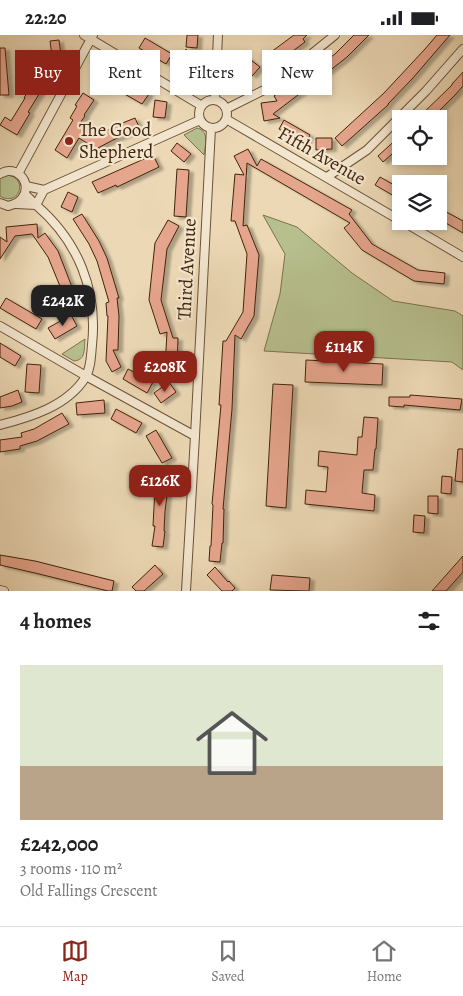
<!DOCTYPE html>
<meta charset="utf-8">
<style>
body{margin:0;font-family:Alegreya,serif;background:#f2f2f2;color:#202124;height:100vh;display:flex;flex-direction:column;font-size:19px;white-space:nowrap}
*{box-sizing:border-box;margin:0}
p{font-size:16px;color:#757577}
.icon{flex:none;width:28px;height:28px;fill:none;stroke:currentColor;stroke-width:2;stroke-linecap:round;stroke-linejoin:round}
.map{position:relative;height:556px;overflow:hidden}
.details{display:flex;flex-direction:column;background:#fff;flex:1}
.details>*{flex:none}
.guide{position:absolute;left:15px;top:15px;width:434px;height:45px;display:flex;gap:10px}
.controls{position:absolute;left:392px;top:75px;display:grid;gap:10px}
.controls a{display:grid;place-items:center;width:55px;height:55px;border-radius:0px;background:#fff;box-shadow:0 2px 8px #0003;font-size:25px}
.price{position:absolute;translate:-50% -42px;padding:0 11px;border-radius:10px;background:#8f2418;color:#fff;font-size:16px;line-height:32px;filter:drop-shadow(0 1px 2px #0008)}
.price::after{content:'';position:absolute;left:50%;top:30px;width:15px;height:11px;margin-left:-8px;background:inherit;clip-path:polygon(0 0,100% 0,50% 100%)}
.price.active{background:#222;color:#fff}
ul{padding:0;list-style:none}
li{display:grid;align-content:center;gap:10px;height:265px;padding:0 20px}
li+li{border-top:1px solid #e0e0e0}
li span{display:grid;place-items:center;height:155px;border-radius:0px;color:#555}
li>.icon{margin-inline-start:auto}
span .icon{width:90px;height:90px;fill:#fffc;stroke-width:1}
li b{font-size:21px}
h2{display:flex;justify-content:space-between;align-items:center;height:60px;padding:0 20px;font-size:21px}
.chip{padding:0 18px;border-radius:0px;background:#fff;box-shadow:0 2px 8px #0003;font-size:18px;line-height:45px}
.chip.active{background:#8f2418;color:#fff}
.status{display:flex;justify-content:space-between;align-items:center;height:35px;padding:0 25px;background:#fff;direction:ltr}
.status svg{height:14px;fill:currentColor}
.menu{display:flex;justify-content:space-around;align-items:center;height:70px;border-top:1px solid #e0e0e0;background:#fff;font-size:14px;color:#757577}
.menu a{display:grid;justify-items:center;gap:2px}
.menu .active{color:#8f2418}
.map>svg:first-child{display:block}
.green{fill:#b7bf8e;stroke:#7c724c}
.building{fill:#e6a58d;stroke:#40240b;filter:url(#shadow)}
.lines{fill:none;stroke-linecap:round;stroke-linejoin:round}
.minor-casing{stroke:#6b5136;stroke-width:10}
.minor{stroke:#f3e6cf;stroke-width:8}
.poi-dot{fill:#8f2418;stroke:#f3e6cf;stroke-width:2}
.labels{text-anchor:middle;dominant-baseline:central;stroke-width:4.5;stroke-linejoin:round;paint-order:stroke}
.poi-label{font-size:19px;fill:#40240b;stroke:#f3e6cf;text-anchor:start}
.street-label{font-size:19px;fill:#40240b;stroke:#f3e6cf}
</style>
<div class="status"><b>22:20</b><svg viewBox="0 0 49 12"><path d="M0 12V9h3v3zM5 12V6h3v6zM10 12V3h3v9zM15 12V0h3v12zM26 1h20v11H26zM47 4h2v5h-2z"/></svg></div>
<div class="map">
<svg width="463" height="556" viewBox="0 0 463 556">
<defs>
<filter id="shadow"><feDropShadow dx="4.5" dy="2.5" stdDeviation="1" flood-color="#0004"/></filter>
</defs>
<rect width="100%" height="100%" fill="#ecd8b5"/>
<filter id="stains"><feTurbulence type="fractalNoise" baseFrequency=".004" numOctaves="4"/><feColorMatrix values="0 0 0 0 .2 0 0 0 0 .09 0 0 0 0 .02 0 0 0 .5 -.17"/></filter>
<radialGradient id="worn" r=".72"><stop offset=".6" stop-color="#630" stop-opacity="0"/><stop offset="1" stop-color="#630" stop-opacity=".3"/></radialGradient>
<path class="green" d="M197,93C210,96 205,111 204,120L184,100Z
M6,140C29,141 20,173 0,161V143Z
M263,180L297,192L352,238L393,266L455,276L463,281V335L452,327L264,316L280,259L285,219Z
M85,304C84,314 86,325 74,326L62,319Z"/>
<path class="building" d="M187,0H198L197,13L186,12Z
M294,0H307L303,4L305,7L270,33L263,23Z
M354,0H369L347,22L319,44L273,79L280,83L264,86L261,68L277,66L274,61L308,36L310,38L335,19Z
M437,0H450L412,44L388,69V70L342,111L335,103L384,58L425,14Z
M145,3L172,19L166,29L139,13Z
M59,5L61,20L52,21L50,6Z
M0,13H5L9,60H0Z
M186,14L196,30L183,38L176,28L182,24L185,26Z
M247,22L260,32L252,41L240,31Z
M105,33L112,45L99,52L92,39Z
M41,34L51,40L28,77L30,78L17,100L0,90L5,82L11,86L25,63H24Z
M463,37V51L455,60L431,84H417L452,50V49Z
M123,43L149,59L142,69L116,54Z
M83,58L94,65L84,80L85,81L78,91L96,101L110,94V93L135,83L140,94L113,105L96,114L79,103L67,123L55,115L73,85L70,83L77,71L75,70Z
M155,65L167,67L165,83L153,82Z
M284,85L310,100L305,109L279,94Z
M401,100V111L383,127L378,121Z
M316,103H332V114L316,115Z
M177,108L191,119L184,127L171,116Z
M248,114L257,131L261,124L352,175L349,179L372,209L418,235L445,238L444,249L414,246L362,215L344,193L350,188L247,128L243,191L247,190L259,220L254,281L241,304L235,300L232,374L223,474H224L223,508H222L220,527L209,526L210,511H211L213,470L212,469L221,370H219L223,306H226L243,277L247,219L235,186H231L235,139L244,140L234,121Z
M153,120L159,132L117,152L116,150L98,158L92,147Z
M177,134L189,135L186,182L174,181Z
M380,142L401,154V165L375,150Z
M68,157L78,162L72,177L61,172Z
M439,173L463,186V198L439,184Z
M82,179L99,206L107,223L119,263H117L119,281L118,315H113L121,332L112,337L106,326L108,281H107L106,268L109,267L97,226L89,209L73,184Z
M168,185L179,191L167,214L161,265L173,303H178L177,333H165L167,297L160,299L149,265L155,208Z
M37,189L38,203L45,198L58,216L72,252L75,270L66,271L64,261L48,222L32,199L15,201L0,224V202L7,207L6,192Z
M6,263L42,284L36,294L0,273Z
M71,280L77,291L55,304L48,293Z
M0,308L21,321L15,331L0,322Z
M306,325L383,329L382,350L305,347Z
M27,329L41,330L39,358L25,357Z
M128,334L153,347L147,358L123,344Z
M169,347L176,357L161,368L154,358Z
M273,349L293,350L286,473L266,471Z
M18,355L22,367L12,371L0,373V362Z
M410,360L462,364L460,375L404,370V372L389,371V362H410Z
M104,365L105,378L77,380L76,368Z
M116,374L142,388L136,398L111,384Z
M62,378L69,389L37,406L20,411V414L0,417V405L22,402L21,398L34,394Z
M364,382L378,383L376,414H375L373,435H364L362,458L375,460L374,476L305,469L306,455L326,457L328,432L318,431L319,416L357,420L358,402H362Z
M156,395L172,423L162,428L146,401Z
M458,414H463V447L455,446Z
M156,435L170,437L165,476L164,496H165L163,512L152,511L155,491H153L155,453H154Z
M442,441L452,442L451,459L441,458Z
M428,461H438V479L428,478Z
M414,480L425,481L424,498L413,497Z
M0,520L35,526L114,546L112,556H108L35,538L0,530Z
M463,521V537L446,556H432Z
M155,530L163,539L144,556H136L132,552Z
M215,532L228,547L229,546L235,553L232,556H222L207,540Z
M272,540L310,543L309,556L270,555Z"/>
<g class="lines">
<defs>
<path id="minor" d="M84,0L202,71
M215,65L218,0
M199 79a14 14 0 1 1 28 0a14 14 0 1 1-28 0Z
M226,74L272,51L335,0
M226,84L401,186
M0,139C1,138 7,136 8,136C28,135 35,165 8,171L0,168
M18,139L93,0
M327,142L367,115L426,56L463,14
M44,155L200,85
M16,169L36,170L25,159
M402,186L463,222
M0,291L86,341L195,401
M0,390C31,382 67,371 85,343C91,334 91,320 92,310C98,255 78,206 36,170L44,155L26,151
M0,555L4,556
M186,556L195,401L211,93"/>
</defs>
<use href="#minor" class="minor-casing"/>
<use href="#minor" class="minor"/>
</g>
<circle class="poi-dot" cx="69" cy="106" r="5"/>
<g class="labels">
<g class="poi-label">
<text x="79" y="95">The Good<tspan x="79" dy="22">Shepherd</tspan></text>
</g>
<g class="street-label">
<text transform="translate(322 121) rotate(30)">Fifth Avenue</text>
<text transform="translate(187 234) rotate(-87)">Third Avenue</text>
</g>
</g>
<rect width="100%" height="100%" filter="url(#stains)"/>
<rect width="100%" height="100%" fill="url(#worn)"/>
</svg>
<div class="controls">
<a><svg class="icon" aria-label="locate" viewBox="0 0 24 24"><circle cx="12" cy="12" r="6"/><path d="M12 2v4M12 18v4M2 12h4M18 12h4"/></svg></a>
<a><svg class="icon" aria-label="layers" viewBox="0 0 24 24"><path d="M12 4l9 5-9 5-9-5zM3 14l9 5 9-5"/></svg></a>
</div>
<b class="price active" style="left:63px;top:292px">£242K</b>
<b class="price" style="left:344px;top:338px">£114K</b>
<b class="price" style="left:165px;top:358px">£208K</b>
<b class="price" style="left:160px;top:472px">£126K</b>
<div class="guide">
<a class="chip active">Buy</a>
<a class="chip">Rent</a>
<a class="chip">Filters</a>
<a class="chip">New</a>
</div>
</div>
<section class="details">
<h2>4 homes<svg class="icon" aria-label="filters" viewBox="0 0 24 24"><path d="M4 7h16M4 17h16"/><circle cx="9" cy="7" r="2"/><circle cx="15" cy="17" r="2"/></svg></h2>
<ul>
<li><span style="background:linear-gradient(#dfe7d0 65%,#b9a48a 0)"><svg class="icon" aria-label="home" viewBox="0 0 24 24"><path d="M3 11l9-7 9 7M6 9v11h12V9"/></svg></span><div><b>£242,000</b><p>3 rooms · 110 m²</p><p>Old Fallings Crescent</p></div></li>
</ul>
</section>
<nav class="menu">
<a class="active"><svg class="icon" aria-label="map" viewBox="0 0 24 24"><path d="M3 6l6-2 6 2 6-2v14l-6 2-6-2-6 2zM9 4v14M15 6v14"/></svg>Map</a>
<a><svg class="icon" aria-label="saved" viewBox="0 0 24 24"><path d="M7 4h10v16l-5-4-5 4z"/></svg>Saved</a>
<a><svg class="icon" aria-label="home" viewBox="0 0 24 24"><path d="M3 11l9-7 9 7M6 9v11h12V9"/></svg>Home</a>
</nav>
